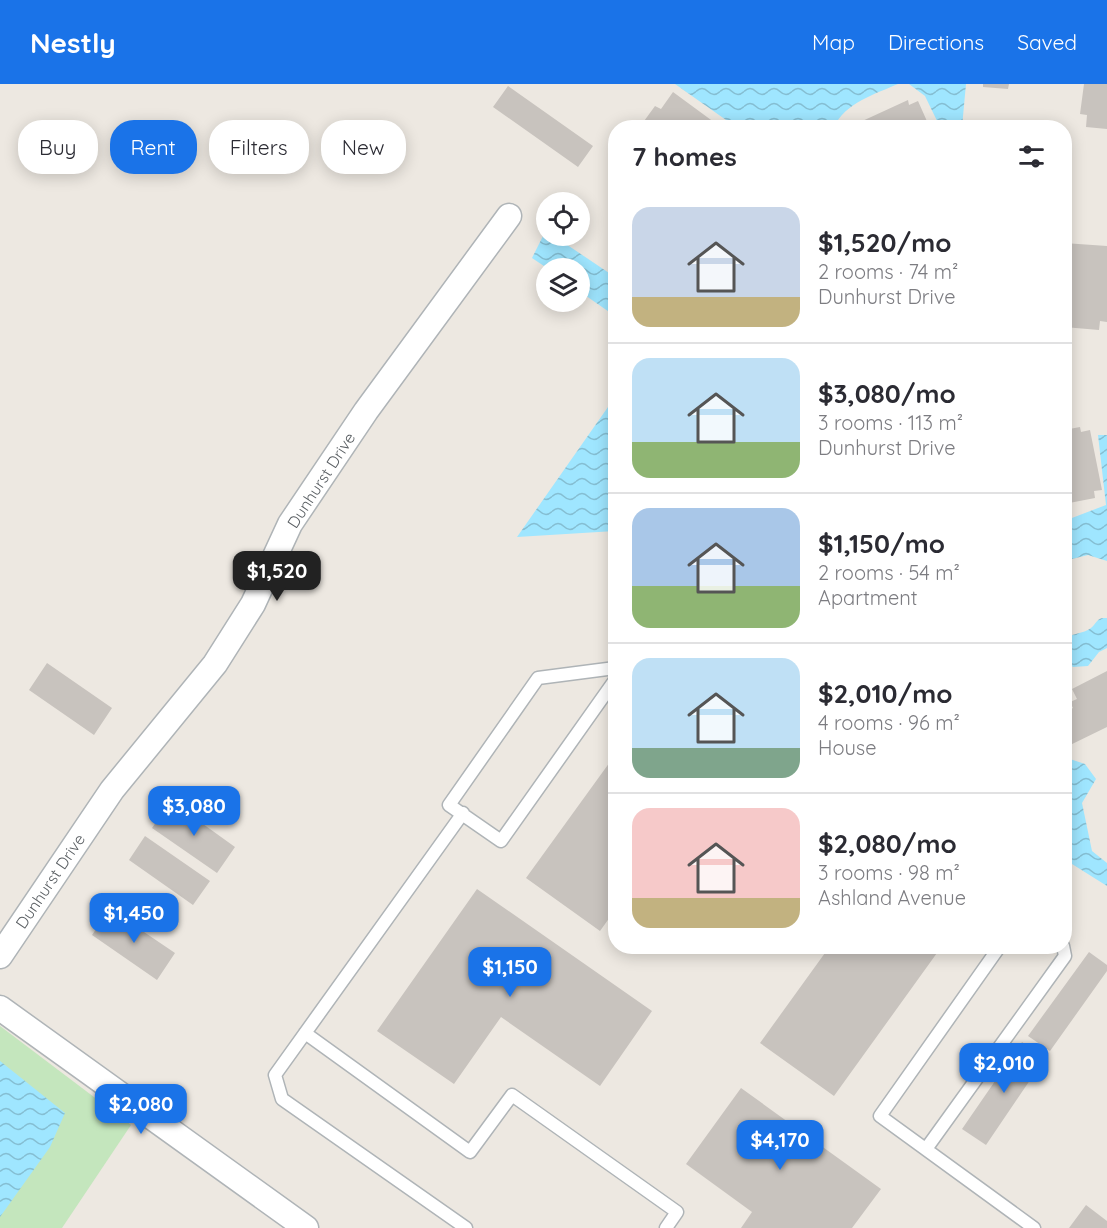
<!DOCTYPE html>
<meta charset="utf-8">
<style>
body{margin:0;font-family:Quicksand,sans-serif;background:#f7f7f7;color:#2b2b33;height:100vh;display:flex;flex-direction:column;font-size:22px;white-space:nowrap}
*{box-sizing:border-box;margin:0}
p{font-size:20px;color:#7c7c81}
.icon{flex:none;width:33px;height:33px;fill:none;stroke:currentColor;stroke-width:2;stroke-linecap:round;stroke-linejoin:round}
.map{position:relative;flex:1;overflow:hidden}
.drawer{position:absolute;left:608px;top:36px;width:464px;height:834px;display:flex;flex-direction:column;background:#fff;border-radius:24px;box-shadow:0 3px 15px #0003}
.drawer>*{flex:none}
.guide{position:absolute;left:18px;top:36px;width:500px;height:54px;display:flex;gap:12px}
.controls{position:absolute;left:536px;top:108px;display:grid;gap:12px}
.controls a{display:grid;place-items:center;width:54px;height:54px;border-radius:50%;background:#fff;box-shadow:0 3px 15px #0003;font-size:30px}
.price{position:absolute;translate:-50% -51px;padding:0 14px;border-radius:12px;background:#1a73e8;color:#fff;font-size:20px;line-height:39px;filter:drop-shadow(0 2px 3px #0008)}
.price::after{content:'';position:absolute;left:50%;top:36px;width:18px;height:14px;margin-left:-9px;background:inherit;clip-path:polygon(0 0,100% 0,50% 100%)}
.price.on{background:#222;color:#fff}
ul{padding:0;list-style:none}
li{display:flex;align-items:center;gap:18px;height:150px;padding:0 24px}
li+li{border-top:2px solid #e1e1e2}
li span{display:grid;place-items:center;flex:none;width:168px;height:120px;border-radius:18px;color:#555}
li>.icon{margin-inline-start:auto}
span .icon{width:72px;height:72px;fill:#fffc;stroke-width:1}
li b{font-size:26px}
h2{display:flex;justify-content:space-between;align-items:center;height:72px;padding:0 24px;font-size:26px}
.tag{padding:0 21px;border-radius:24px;background:#fff;box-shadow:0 3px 15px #0003;font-size:21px;line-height:54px}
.tag.on{background:#1a73e8;color:#fff}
header{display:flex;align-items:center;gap:36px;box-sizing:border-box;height:84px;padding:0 30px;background:#1a73e8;color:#fff}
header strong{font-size:28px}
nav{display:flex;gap:33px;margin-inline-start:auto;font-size:21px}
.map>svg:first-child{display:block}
.grass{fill:#c4e6bd}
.water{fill:url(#water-waves)}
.building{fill:#c8c3be}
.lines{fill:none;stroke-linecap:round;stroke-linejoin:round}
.service-casing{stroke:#afb4b7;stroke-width:15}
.minor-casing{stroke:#afb4b7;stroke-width:27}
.service{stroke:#fff;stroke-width:12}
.minor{stroke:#fff;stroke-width:24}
.labels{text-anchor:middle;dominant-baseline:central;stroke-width:4.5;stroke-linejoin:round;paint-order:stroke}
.street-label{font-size:16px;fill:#5a5f63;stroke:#fff}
</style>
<header>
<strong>Nestly</strong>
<nav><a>Map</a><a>Directions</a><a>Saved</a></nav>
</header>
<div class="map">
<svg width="1107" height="1144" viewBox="0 0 1107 1144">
<defs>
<pattern id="water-waves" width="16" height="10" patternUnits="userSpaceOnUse" patternTransform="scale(1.5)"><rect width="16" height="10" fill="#9fe6ff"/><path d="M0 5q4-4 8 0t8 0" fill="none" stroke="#85bed2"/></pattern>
</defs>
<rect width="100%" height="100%" fill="#ede8e1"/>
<path class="grass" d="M0,942L131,1041L62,1144H0Z"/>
<path class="water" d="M675,0H898C875,10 845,19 834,43H736Z
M909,0H966L962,43H940L925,12Z
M546,146V152H554L615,193V232L579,207V184H547L532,174Z
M615,313V447L517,453Z
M1098,351H1107V477L1088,471L1064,477V437L1106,421Z
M1102,534H1107V564L1099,568L1088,582L1073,583L1064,575V555C1072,549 1083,550 1091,544C1096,540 1096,536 1102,534Z
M1064,673L1085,680L1096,695L1082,719L1092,767L1107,779V802L1064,775Z
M0,977L65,1029L50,1063L0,1133Z"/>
<path class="building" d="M983,0H1009L1008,5L983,3Z
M1084,0H1107V45L1086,43L1087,31L1080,30Z
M508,2L593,62L578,83L493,23Z
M673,8L722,44H639L655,22L661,25Z
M908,16L909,21L918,17L930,44H860L858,39Z
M1064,159L1107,162V238L1100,237L1099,246L1064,243Z
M1080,343L1081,348L1090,346L1102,406L1094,407L1095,414L1064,420V346Z
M47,579L112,624L94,651L29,606Z
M1107,587V643L1066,663L1064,658V629L1073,624L1070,618L1077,615L1072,605Z
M615,671V826L600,847L526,794Z
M171,717L235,763L217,789L152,744Z
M145,752L210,797L193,821L129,776Z
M477,805L652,927L600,1002L501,933L454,1000L377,947Z
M110,825L175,869L157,896L92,851Z
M830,862H942L834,1012L760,959Z
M1089,868L1107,881V887L1050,967L1028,952Z
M1022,958L1045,974L986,1061L962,1045Z
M741,1004L881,1105L852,1144H741L752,1128L686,1080Z
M1086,1121L1107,1137V1144H1069Z"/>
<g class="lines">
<defs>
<path id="service" d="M615,584L538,594L449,721L501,757L615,596
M463,729L275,991L282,1015L466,1144
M1000,862L880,1032L1034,1144
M305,949L470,1068L512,1011L677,1128L666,1144
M926,1065L1065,872L1063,862"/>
<path id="minor" d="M0,872L112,706L215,580L253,520L290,440L366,327L509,132
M0,924L306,1144"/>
</defs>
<use href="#service" class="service-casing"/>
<use href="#minor" class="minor-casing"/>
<use href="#service" class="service"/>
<use href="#minor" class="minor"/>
</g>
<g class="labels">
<g class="street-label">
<text transform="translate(321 396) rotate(-57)">Dunhurst Drive</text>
<text transform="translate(50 797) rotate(-56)">Dunhurst Drive</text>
</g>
</g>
</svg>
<div class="controls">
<a><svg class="icon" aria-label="locate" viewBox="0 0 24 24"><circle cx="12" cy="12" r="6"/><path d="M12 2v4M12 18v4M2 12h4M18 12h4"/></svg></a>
<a><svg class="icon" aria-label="layers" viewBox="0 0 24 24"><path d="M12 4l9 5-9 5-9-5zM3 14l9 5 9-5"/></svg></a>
</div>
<b class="price on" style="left:277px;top:518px">$1,520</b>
<b class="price" style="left:194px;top:753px">$3,080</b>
<b class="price" style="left:134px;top:860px">$1,450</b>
<b class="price" style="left:510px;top:914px">$1,150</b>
<b class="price" style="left:1004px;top:1010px">$2,010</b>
<b class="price" style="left:141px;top:1051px">$2,080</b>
<b class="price" style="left:780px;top:1087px">$4,170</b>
<div class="guide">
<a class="tag">Buy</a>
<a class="tag on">Rent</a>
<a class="tag">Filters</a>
<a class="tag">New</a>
</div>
<section class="drawer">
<h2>7 homes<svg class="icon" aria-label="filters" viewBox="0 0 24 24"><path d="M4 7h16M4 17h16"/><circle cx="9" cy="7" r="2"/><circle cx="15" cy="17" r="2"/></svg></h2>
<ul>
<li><span style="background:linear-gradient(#c9d6e8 75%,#c2b280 0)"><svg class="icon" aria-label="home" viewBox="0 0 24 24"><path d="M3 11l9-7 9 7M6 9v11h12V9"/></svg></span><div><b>$1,520/mo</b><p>2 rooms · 74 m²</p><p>Dunhurst Drive</p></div></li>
<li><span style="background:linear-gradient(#bfe0f5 70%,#8fb573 0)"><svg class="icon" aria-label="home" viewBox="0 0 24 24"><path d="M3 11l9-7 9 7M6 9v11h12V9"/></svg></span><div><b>$3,080/mo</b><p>3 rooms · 113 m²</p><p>Dunhurst Drive</p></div></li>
<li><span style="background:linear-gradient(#a9c7e8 65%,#8fb573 0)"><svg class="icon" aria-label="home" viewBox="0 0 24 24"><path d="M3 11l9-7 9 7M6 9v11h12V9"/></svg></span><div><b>$1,150/mo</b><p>2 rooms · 54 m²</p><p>Apartment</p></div></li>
<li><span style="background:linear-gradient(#bfe0f5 75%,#7fa58c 0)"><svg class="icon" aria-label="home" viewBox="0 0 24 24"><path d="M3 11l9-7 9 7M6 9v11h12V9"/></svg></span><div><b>$2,010/mo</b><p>4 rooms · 96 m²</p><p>House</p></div></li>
<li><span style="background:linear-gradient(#f6c9c9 75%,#c2b280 0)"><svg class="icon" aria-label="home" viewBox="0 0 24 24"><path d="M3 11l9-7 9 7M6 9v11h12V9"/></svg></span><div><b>$2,080/mo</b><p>3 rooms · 98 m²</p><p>Ashland Avenue</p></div></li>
</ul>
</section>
</div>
